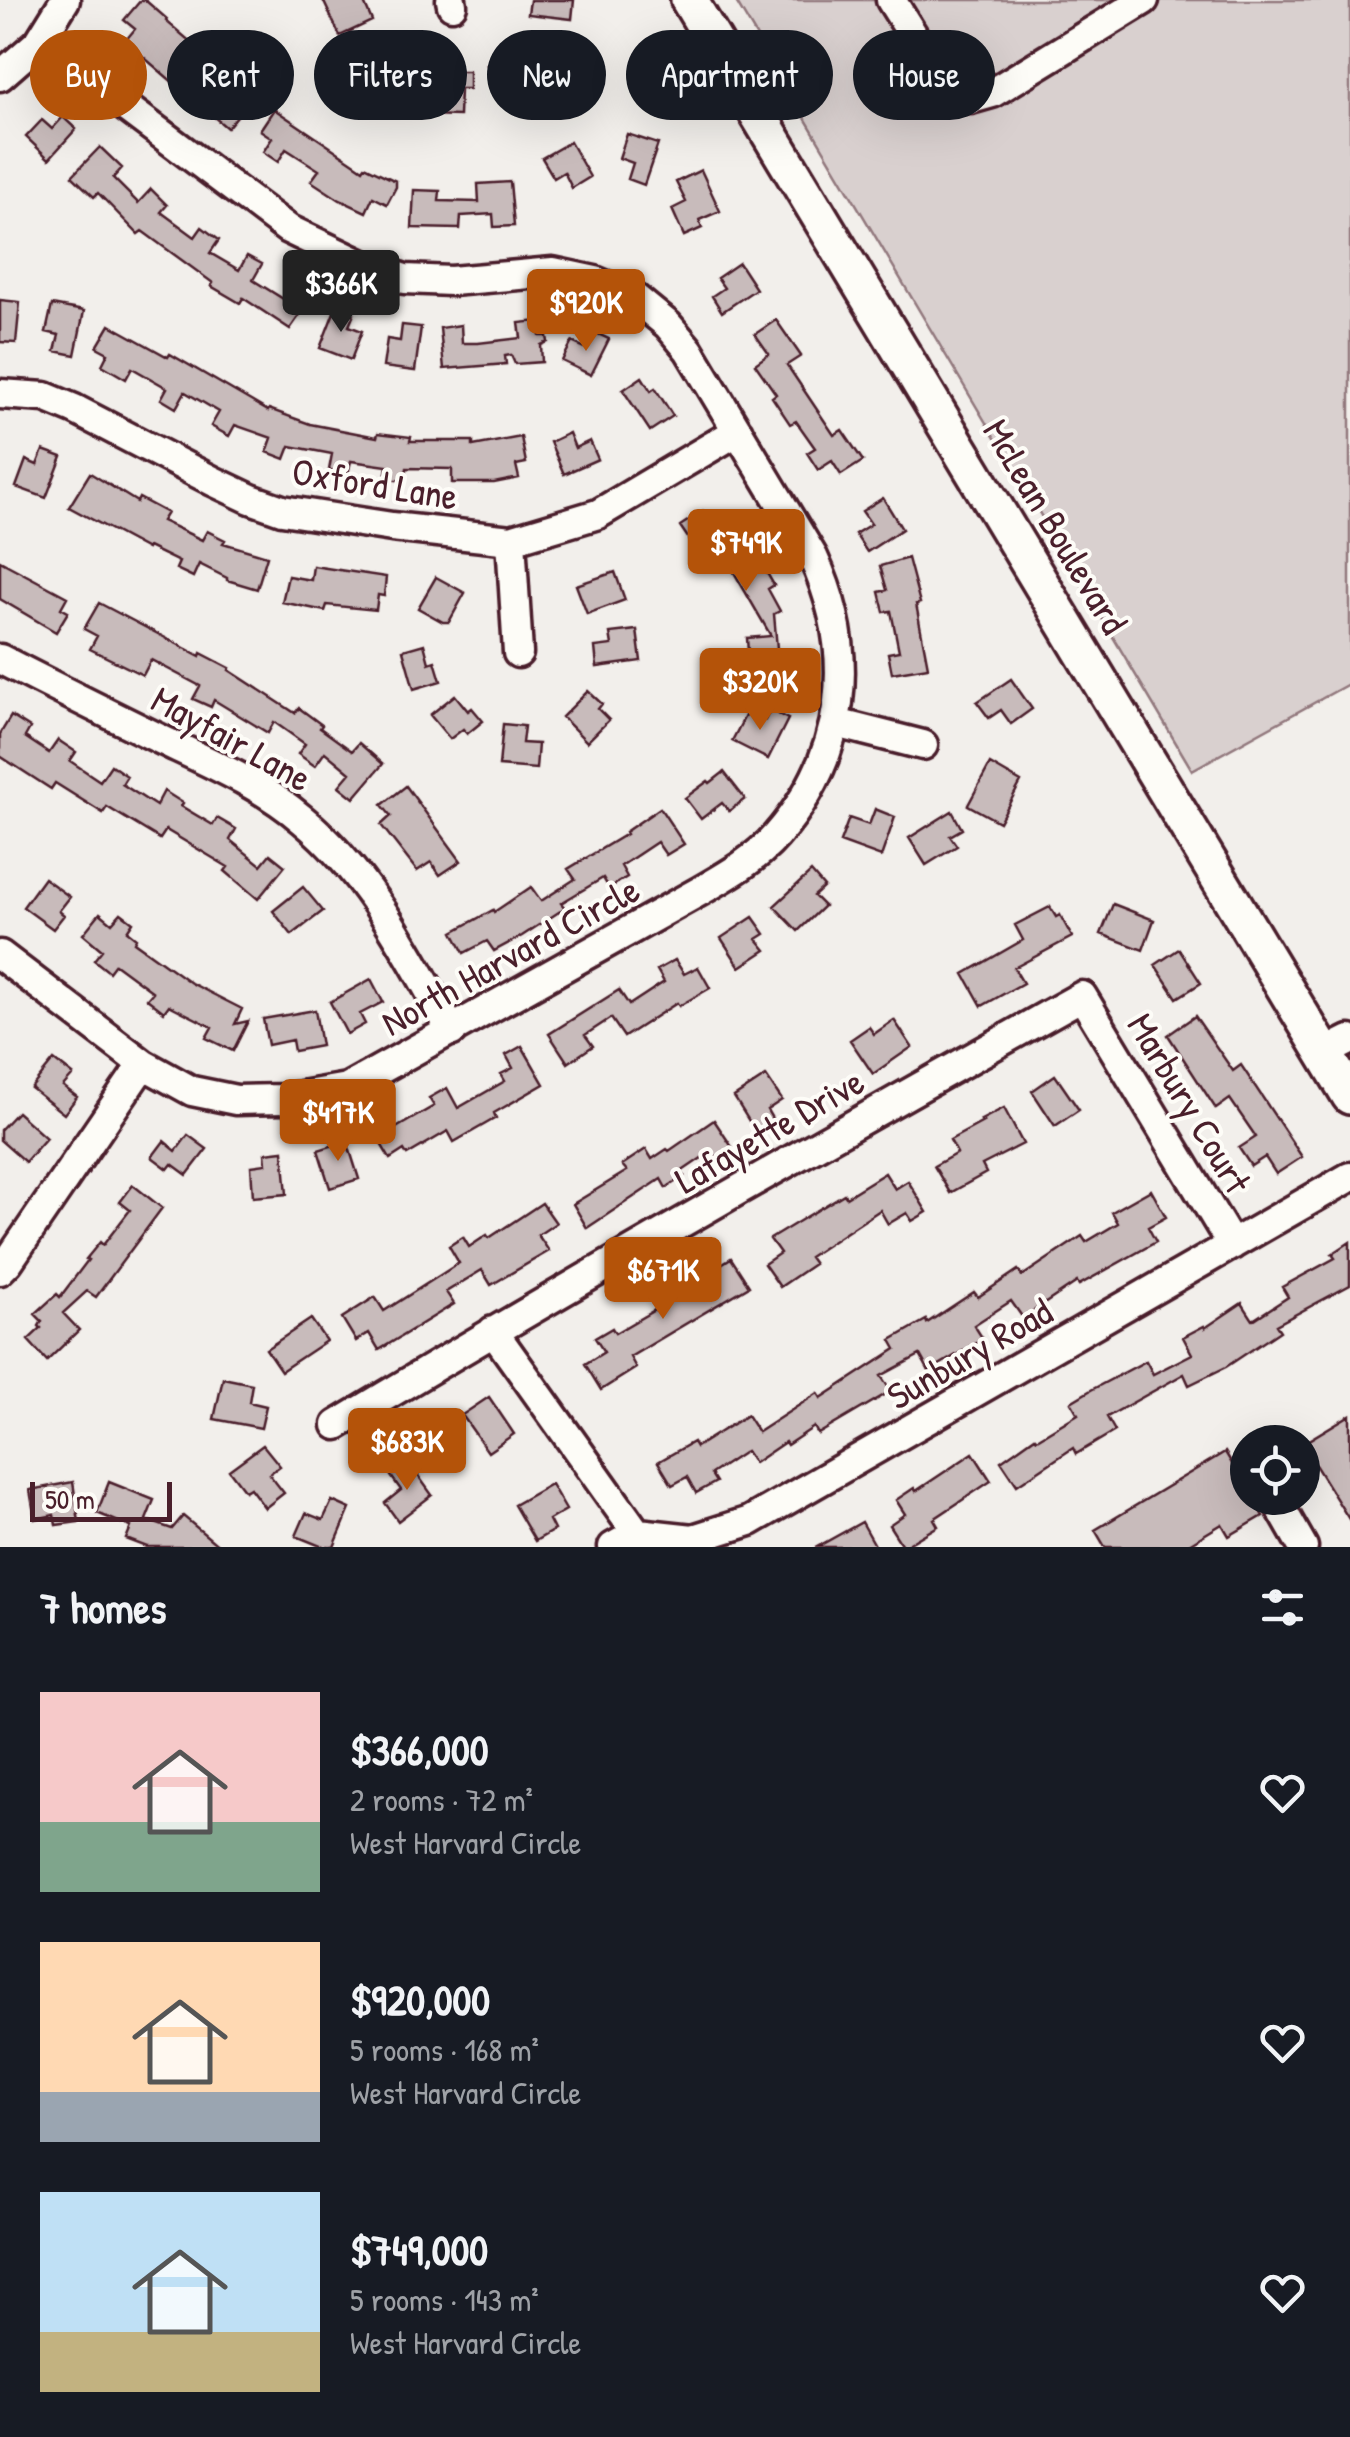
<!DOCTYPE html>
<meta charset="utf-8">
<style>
body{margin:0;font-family:"Patrick Hand",sans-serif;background:#242831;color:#f1f3f6;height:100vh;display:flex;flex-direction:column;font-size:38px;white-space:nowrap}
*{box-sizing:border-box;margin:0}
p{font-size:32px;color:#9ea1a6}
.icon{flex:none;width:55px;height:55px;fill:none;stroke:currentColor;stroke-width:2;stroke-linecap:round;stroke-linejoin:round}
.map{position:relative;height:1547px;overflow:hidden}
.panel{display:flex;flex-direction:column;background:#171b24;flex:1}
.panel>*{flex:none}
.guide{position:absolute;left:30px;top:30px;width:1290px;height:90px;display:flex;gap:20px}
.controls{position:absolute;left:1230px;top:1425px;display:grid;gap:20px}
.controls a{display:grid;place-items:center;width:90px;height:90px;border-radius:50%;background:#171b24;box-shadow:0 10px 40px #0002;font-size:50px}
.scale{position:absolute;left:30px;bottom:25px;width:142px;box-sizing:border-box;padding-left:10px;border:5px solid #4a1f2b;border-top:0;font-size:28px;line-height:35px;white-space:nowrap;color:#4a1f2b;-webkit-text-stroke:8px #fdfcf7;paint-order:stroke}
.price{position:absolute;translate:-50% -85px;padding:0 22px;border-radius:10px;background:#b45309;color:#fff;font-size:32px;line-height:65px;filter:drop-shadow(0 2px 5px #0008)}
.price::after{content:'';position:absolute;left:50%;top:60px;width:30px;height:22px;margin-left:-15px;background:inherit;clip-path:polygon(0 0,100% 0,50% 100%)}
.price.active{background:#222;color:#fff}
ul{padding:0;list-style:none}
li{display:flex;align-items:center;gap:30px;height:250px;padding:0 40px}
li span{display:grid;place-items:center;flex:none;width:280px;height:200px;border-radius:0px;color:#555}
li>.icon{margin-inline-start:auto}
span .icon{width:120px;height:120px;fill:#fffc;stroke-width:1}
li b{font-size:42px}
h2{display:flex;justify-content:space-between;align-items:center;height:120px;padding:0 40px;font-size:42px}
.tag{padding:0 35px;border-radius:45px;background:#171b24;box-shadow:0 10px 40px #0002;font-size:35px;line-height:90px}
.tag.active{background:#b45309;color:#fff}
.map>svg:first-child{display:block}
.green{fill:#d9d0cf;stroke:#92787d;stroke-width:2.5}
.building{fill:#c8bbbb;stroke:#4a1f2b;stroke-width:2.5}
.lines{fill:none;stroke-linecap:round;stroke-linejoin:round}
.minor-casing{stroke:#4a1f2b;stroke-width:35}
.major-casing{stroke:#4a1f2b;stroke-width:42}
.minor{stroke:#fdfcf7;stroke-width:28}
.major{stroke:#fdfcf7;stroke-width:35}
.labels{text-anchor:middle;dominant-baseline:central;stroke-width:8;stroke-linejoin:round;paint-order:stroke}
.street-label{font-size:38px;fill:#4a1f2b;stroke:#fdfcf7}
</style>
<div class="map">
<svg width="1350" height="1547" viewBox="0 0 1350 1547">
<rect width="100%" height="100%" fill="#f2efeb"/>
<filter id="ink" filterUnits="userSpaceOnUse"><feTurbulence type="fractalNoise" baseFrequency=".01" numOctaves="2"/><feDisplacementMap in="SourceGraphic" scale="20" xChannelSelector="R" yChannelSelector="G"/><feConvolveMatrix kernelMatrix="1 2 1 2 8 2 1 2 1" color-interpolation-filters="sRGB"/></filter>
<g filter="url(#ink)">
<path class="green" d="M735,0H1350V683L1192,770Z"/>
<path class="building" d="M141,0H145L167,19L166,21L254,96L227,128L213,116L222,105L192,80L183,91L125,41L135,29L124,20Z
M323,0H363L372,21L340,36Z
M530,0H574L572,19L528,14Z
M375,40L390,56L401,46L412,59V65L383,91L354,59Z
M539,46L555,69L520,94L506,76L499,81L487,65L511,48L519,60Z
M441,71H469V89H460L459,116L426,115V87L441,86Z
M274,109L363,169L365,166L396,181V187L387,204L373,197L366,212L340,200L311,181L319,170L286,149L278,162L263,152L272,138L260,130Z
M63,117L76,129L49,159L26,137L42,120L52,129Z
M627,134L658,144L644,185L628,179L633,163L619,158Z
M570,142L590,177L572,188L564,172L554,178L542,158Z
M100,147L122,168L113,178L138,203L151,189L167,205L161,212L195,237L202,227L219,240L210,253L239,270L247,256L262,264L253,280L285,300L296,284L313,296L290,329L243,298L240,303L211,286L213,283L142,231L138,234L98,193L94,197L72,176Z
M701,170L720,211L699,220L702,228L684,236L672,209L686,202L676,182Z
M510,182L514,226L494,227L493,214L461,216L460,229L412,228L414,190L440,191L439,201L479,202L478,184Z
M739,263L756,289L722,312L712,296L724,288L717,278Z
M0,300L20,302L16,343L0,342Z
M52,305L84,311L75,355L55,351L59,335L46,332Z
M336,307L354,314L349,326L362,331L351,360L320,348Z
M776,320L801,356L787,365L834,435L842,430L863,461L841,475L832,461L818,470L807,453L815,448L796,421L790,424L772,397L776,394L755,364L769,354L755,334Z
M538,321L540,336H547L548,342L541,345L542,362L515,364L511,355L505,356L506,364L444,369L440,328L461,325L462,343H478L521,338L519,323Z
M110,325L168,357L170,354L268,411L269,409L310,424L377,437L378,433L411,437L410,441H473V446L521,437L526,463L516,465L519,478L494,483H452V469L407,468L405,481L385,479L387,466L351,461L348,474L329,470L332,454L290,446L285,459L267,452L272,438L235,425L229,436L211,426L219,412L185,392L176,408L161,399L167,388L132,368L126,379L102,365L108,353L97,347Z
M402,325L421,327L415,371L383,367L387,339L400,341Z
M594,332L609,339L591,375L562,361L572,342L585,348Z
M642,377L651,391L655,388L673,416L650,431L623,390Z
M569,433L575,448L590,441L598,459L564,474L550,442Z
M43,450L62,457L46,498L16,487L26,460L37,465Z
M90,473L137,502L139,498L167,513L162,521L202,540L207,531L225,540L223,543L267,556L257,589L227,580V578L199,564L193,577L176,569L179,562L148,547L147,549L69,507Z
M883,498L902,529L867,552L855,534L871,524L862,511Z
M703,511L719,534L737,522L774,585L768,589L780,611L774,614L778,660L791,659L793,689L773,690L772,680L750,682L747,638L771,636L724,555L707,566L680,526Z
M908,558L920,603L916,604L928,667L892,673L888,653L899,651L891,611L884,612L879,592L887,590L880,566Z
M0,561L67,597L61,608L68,612L56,632L0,599Z
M313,566L386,577L384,596L378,595L376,610L327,605L325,611L282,602L288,576L311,580Z
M615,572L625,600L587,614L576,585Z
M436,577L465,593L449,622H443L418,608Z
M99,603L200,656L201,653L230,668L229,670L295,713L299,708L322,725L320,728L352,751L359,743L383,764L354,798L339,786L350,773L325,752L315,766L298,754L305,744L274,722L268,733L214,700L211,707L193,699L200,686L151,660L143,675L90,649L97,636L84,629Z
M637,630L641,661L597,667L595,647L612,645L610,633Z
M424,644L429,663L435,661L441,681L414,689L403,650Z
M1011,679L1032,709L1011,724L1001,710L989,718L977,702Z
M588,691L602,704L598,709L609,720L587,742L562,717Z
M455,695L468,711L472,708L483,721L467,734L463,729L450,739L430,715Z
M770,710L788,719L768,759L732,741L747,712L765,720Z
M11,716L30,728L25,737L49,753L58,740L76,752L70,761L100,781L111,765L127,776L122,784L156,806L164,791L183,803L181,806L213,825L217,818L236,829L230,840L261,865L270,854L285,866L258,899L225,871L228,867L166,830L160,839L107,807L103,813L55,783L51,789L0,756V734Z
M503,724L524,726L522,743L538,744L536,769L499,766Z
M990,764L1021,782L999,822L968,805Z
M724,772L745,799L729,811L722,803L701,819L685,798L708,781L710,783Z
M406,786L461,861L440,875L431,862L417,871L381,825L391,816L382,805Z
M660,808L684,844L666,855L657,842L621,866L627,877L609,888L603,878L561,903L565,908L522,936L494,951L487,941L464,953L453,932L493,910L494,912L531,887L541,901L575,879L568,869L626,834L625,832Z
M875,809L895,817L881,857L840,842L849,818L869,825Z
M952,811L962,829L950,836L957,846L926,865L909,838Z
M811,872L824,887L814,896L824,906L798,931L774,906Z
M44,878L70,897L59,911L64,915L53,929L23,907Z
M303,887L323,911L292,935L273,911Z
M1113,904L1154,920L1143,950L1101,934Z
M1050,907L1056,917L1060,915L1072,937L1014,968L1023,983L982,1006L964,974L1023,940L1015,925Z
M100,913L112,923L121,913L133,922L127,931L136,938L134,942L191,983L242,1009L235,1024L248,1021L233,1051L206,1038L212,1027L169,1005L164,1012L147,999L153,992L115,964L109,972L94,960L102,950L83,934Z
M753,917L765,934L757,939L766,950L740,967L721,938Z
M1179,949L1201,983L1177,998L1155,965Z
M675,960L684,974L698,967L710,988L679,1006L677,1003L624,1037L611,1018L585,1035L593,1046L568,1063L549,1034L619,990L629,1005L664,982L657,970Z
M371,979L383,1002L360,1014L365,1024L347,1034L330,1002Z
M315,1010L321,1046L294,1051L292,1040L268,1045L263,1019Z
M1195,1016L1233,1071L1241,1065L1302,1157L1276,1174L1265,1157L1251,1166L1239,1148L1256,1137L1230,1099L1216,1109L1168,1035Z
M894,1020L912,1047L873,1074L850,1040L869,1027L874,1034Z
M522,1046L544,1084L494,1113L496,1118L454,1142L448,1131L407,1155L404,1150L390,1159L372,1129L391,1118L396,1128L434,1106L429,1098L447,1088L458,1108L505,1081L501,1074L513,1068L506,1055Z
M54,1060L73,1075L63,1086L77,1097L64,1114L31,1088Z
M1055,1075L1079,1110L1055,1126L1032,1091Z
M766,1076L782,1100L767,1110L774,1122L757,1134L734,1097Z
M1004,1108L1023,1144L982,1165L986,1173L950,1193L934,1166L957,1153L950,1140L983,1122L981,1120Z
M17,1112L46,1138L25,1162L0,1140V1130Z
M714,1120L732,1147L717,1158L712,1151L681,1172L684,1176L666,1188L661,1179L587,1228L573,1204L627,1171L622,1165L646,1149L652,1159L667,1149L669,1151Z
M188,1135L207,1149L187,1175L172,1164L168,1169L152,1157L164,1141L176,1151Z
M347,1141L359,1179L330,1188L318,1150Z
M283,1151L287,1194L253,1197L251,1166L266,1164L265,1153Z
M885,1173L895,1189L908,1181L927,1212L912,1221L907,1213L888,1224L880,1210L809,1257L814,1264L780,1287L764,1264L780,1253L770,1239L844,1194L846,1197Z
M133,1185L162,1208L96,1297L87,1291L63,1313L79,1330L47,1361L28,1340L41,1328L39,1326L42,1321L35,1314L57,1294L60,1297L88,1260L86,1259L100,1242L103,1245L130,1210L120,1202Z
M1151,1190L1166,1217L1148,1227L1156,1242L1079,1285L1077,1282L1023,1318L1011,1301L974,1325L983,1339L929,1371L920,1355L881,1376L891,1391L818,1434L814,1427L787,1445L785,1442L754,1463L746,1451L711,1474L716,1482L696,1493L687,1477L672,1485L658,1462L693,1442L696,1447L747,1415L758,1432L818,1393L821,1398L896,1349L891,1340L926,1320L927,1323L974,1292L978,1297L1018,1270L1022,1276L1082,1236L1086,1242L1118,1223L1112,1212Z
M542,1203L556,1223L538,1235L549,1251L491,1285L482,1270L446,1292L454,1304L379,1350L369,1333L356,1341L342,1318L375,1297L384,1311L459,1263L449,1246L463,1237L469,1247L487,1235L489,1238Z
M1350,1242V1285L1276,1325L1280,1331L1226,1367L1189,1385L1184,1374L1107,1417L1115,1431L1076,1454L1073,1448L1017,1485L1001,1461L1035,1437L1037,1439L1078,1414L1071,1402L1091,1390L1146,1361L1153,1374L1192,1354L1183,1337L1204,1326L1205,1328L1242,1303L1253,1320L1288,1297L1282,1287L1335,1258L1332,1254Z
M731,1258L749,1286L630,1357L636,1368L601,1390L585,1364L604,1352L595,1338L612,1328L615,1333L663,1305L661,1301Z
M311,1319L326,1341L281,1371L266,1349Z
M223,1378L252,1384L249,1402L266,1406L261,1428L214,1419Z
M489,1397L514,1434L488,1452L462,1415Z
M1350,1415V1521L1302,1444Z
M263,1445L280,1466L269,1474L284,1493L265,1508L250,1488L245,1491L229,1470Z
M1225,1452L1248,1490V1498H1252L1263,1516L1229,1536L1222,1524L1184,1547H1105L1095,1530Z
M973,1453L991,1481L934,1519L938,1526L903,1547L889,1525L905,1514L896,1500L914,1488L916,1491Z
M409,1463L432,1495L398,1521L385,1503L401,1490L391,1476Z
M73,1482L79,1522L56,1525L54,1515L35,1519L30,1490Z
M109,1482L154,1500L146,1520L172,1529L183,1516L220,1547H147L126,1539L131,1527L97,1513Z
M551,1484L566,1510L549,1520L554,1530L535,1541L514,1505Z
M332,1501L350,1509L334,1547H323L296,1536L306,1513L323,1520Z
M862,1522L876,1547H817Z"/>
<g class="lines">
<defs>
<path id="minor" d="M451,0L452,5
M891,0L948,91L971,99L992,93L1144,0
M0,76L39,42L65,0
M0,394L45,397L74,409L213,481L251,499L282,510L392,527L511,540L598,514L738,431
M511,540L518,653
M0,659C54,687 109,714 164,741C213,764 262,785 303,820C370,875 410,957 452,1031
M836,723L923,745
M0,955L143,1064L192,1091L236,1100L284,1099L347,1088L702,890C728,875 756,859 776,836C847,754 858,654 813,557L689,350L668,325L635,298L595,281L553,272L451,281L405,279L365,266L288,229L39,42
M1324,1053L1350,1040
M0,1270L8,1262L143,1064
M493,1331L646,1546
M337,1425C583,1277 832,1136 1082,996L1232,1245
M1275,1498L1303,1547
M613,1547L638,1533L693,1539L750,1521L1350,1177"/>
<path id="major" d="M689,0L1350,1096"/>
</defs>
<use href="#minor" class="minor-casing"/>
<use href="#major" class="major-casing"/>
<use href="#minor" class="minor"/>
<use href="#major" class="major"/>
</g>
</g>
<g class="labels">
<g class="street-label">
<text transform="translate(375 483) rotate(9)">Oxford Lane</text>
<text transform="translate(1056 526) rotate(59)">McLean Boulevard</text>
<text transform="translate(232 738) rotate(29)">Mayfair Lane</text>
<text transform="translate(510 955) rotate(-29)">North Harvard Circle</text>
<text transform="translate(1190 1103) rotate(59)">Marbury Court</text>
<text transform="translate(769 1130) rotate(-30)">Lafayette Drive</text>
<text transform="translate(969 1353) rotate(-30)">Sunbury Road</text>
</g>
</g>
</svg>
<div class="controls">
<a><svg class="icon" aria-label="locate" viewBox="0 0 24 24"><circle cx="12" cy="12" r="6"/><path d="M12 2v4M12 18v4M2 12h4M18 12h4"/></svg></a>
</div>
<div class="scale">50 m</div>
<b class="price active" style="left:341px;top:335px">$366K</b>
<b class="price" style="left:586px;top:354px">$920K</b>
<b class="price" style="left:746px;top:594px">$749K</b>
<b class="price" style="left:760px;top:733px">$320K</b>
<b class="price" style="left:338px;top:1164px">$417K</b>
<b class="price" style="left:663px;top:1322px">$671K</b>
<b class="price" style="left:407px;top:1493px">$683K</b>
<div class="guide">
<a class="tag active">Buy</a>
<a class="tag">Rent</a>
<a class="tag">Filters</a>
<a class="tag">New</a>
<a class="tag">Apartment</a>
<a class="tag">House</a>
</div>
</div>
<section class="panel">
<h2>7 homes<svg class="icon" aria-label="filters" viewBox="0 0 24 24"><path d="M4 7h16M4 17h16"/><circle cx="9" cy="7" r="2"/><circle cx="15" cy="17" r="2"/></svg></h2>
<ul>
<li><span style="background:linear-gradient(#f6c9c9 65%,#7fa58c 0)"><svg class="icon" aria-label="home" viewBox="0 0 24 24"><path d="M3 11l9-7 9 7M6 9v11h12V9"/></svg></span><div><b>$366,000</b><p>2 rooms · 72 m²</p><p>West Harvard Circle</p></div><svg class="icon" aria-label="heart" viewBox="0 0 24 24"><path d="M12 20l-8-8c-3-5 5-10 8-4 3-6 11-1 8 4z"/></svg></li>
<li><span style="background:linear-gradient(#ffd9b3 75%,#9aa5b1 0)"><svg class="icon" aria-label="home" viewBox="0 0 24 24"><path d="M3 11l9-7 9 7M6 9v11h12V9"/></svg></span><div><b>$920,000</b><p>5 rooms · 168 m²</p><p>West Harvard Circle</p></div><svg class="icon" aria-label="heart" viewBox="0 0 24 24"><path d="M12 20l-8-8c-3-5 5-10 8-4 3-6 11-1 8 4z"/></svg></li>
<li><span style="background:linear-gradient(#bfe0f5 70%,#c2b280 0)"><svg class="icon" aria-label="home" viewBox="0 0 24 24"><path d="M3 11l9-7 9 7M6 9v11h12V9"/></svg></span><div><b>$749,000</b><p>5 rooms · 143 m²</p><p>West Harvard Circle</p></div><svg class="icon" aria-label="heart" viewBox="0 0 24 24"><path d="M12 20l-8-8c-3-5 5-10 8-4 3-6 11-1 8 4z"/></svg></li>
</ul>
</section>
